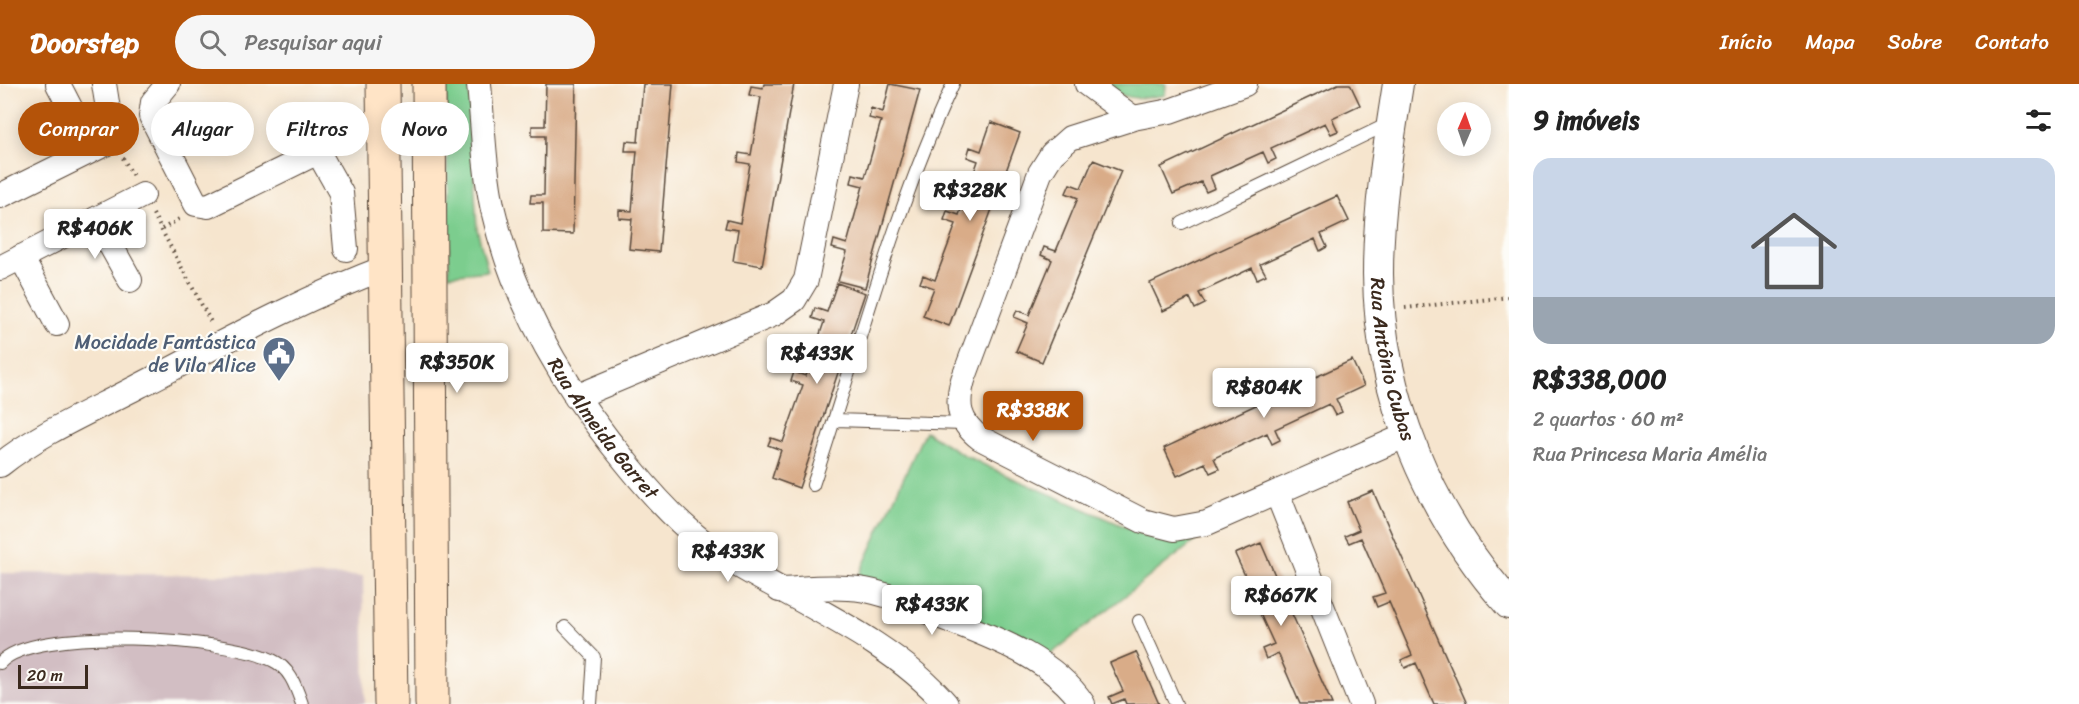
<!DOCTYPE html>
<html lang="pt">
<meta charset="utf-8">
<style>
body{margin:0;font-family:Sriracha,sans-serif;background:#f6f6f6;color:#222;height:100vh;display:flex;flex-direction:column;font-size:22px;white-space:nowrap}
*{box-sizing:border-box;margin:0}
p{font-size:20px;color:#767676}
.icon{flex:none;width:33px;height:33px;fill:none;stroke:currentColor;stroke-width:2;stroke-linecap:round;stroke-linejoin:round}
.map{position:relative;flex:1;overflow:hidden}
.drawer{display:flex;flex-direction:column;background:#fff;width:570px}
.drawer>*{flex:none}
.banner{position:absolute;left:18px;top:18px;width:570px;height:54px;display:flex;gap:12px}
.needle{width:39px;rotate:2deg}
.tools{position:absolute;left:1437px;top:18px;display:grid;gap:12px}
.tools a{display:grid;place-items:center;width:54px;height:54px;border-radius:50%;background:#fff;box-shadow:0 3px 15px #0003;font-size:30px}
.scale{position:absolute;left:18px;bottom:15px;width:70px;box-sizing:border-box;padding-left:6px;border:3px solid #3b2a1e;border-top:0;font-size:16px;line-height:21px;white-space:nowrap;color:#3b2a1e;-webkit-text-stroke:4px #fdfcf7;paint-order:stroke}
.price{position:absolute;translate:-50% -51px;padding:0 14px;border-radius:6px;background:#fff;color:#222;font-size:20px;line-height:39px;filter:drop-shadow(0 2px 3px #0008)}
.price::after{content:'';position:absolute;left:50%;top:36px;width:18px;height:14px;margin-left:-9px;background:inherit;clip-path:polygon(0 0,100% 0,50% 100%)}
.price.active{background:#b45309;color:#fff}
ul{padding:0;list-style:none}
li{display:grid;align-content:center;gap:12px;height:318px;padding:0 24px}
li+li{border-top:2px solid #e0e0e0}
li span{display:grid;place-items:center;height:186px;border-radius:18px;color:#555}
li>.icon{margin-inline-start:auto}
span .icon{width:108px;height:108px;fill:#fffc;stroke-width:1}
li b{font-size:26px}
h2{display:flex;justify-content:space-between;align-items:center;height:72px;padding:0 24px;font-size:26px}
.tag{padding:0 21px;border-radius:27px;background:#fff;box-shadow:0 3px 15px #0003;font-size:21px;line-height:54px}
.tag.active{background:#b45309;color:#fff}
header{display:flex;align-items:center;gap:36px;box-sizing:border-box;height:84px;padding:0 30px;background:#b45309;color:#fff}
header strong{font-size:28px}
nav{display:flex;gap:33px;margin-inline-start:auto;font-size:21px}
.search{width:420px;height:54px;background:#f6f6f6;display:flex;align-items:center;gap:15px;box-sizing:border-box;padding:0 21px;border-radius:33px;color:#767676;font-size:22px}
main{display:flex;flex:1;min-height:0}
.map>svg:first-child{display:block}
.industrial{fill:#d2bec3}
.green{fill:#7ccd8e;stroke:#5c7c56;stroke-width:1.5}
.building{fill:#d9ac88}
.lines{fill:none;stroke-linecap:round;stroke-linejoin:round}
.service-casing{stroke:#574638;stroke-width:14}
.minor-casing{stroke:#574638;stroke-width:26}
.tertiary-casing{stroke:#574638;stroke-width:32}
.secondary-casing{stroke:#574638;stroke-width:35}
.path{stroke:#574638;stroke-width:4;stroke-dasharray:1.5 4.5;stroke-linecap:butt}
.service{stroke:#fff;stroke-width:12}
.minor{stroke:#fff;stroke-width:24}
.tertiary{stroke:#fff;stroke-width:30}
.secondary{stroke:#ffe4c6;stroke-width:33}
.labels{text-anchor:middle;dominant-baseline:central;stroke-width:4.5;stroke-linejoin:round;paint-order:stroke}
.service-label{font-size:20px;fill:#4e5e75;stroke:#fdfcf7;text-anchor:end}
.street-label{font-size:20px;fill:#3b2a1e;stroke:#fdfcf7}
</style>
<header>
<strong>Doorstep</strong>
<div class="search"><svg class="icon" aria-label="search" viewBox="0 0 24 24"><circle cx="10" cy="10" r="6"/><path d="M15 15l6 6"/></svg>Pesquisar aqui</div>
<nav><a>Início</a><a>Mapa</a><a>Sobre</a><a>Contato</a></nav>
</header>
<main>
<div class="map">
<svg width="1509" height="620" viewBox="0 0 1509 620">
<rect width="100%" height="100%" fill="#fdfcf7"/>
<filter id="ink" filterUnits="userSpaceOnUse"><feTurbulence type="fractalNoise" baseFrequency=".0167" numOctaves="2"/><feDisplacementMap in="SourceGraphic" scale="12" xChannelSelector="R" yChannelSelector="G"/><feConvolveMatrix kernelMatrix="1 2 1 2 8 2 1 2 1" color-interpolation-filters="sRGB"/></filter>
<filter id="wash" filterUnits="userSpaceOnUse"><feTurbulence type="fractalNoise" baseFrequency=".008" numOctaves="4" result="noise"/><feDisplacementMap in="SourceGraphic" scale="24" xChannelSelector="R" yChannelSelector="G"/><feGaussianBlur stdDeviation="1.35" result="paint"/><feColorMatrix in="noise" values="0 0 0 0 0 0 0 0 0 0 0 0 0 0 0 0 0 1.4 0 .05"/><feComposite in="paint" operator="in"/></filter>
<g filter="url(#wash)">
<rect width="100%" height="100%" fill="#f6e5ce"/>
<path class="industrial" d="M0,489L363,492L365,620H0Z"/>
<path class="green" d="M446,0H469L477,145L488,187L449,191Z
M1101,0H1166L1165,11C1139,16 1123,16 1101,0Z
M925,347L962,370L999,388L1142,450C1161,457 1180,458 1200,453L1046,574L857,495Z"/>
<g id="blocks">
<path class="building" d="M546,0H576L573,150L543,149V119H530L531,111H544L545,52H532V42H545Z
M643,0H673L659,168L629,165L632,135L619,134V126L632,127L637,67H625L626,57L638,58Z
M764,0H794L762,182L733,177L738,146L725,144L727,136L740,139L750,80L738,78L739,69L751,71L761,13L749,11L751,2L763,4Z
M890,0L920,6L865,204L838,197L847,168L832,164L834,156L847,160L863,102L851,99L853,90L865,93L881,37L869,34L871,24L883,28Z
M1338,0H1350L1360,21L1332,34L1338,47L1331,50L1325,39L1271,64L1276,75L1268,79L1263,68L1210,92L1215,104L1206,108L1201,98L1173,110L1161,83Z
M991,38L1020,49L949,242L923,232L934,204L920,199L923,191L935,196L956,140L944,136L947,127L959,131L978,77L967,73L970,63L981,67Z
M1093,76L1121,87L1042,278L1016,267L1028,239L1014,233L1017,226L1029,231L1052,176L1041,171L1044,163L1056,167L1078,114L1066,109L1070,100L1081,104Z
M1337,112L1349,137L1321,150L1327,163L1320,167L1315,155L1260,180L1266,191L1257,195L1252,184L1199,209L1205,220L1195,225L1190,214L1163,227L1150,199Z
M837,199L865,209L799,404L772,394L781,366L768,361L771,354L783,358L803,301L791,297L794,288L806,292L824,238L812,234L815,224L827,228Z
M1352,276L1364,302L1336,315L1342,328L1335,331L1329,320L1275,345L1280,356L1272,360L1267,349L1214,374L1219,385L1210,389L1205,379L1177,392L1164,364Z
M1373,407L1400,469L1467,620H1434L1416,579L1405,584L1401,576L1412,571L1389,518L1377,523L1373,513L1385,509L1361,454L1349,459L1345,452L1359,446L1347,418Z
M1261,459L1288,521L1332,620H1300L1278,569L1266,575L1262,565L1274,560L1249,506L1237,511L1234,504L1248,498L1235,470Z
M1136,568L1159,620H1126L1124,615L1112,620L1109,613L1123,607L1110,579Z"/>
</g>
</g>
<g filter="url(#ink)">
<use href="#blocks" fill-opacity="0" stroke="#574638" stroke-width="1.5"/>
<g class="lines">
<defs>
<path id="service" d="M1182,139L1388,40
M835,336L964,340
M813,401C858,267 893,128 953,0
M1139,537L1176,620
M565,543L594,573L591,620
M0,579C34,540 227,554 272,576C290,584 296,603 302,620"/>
<g id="minor">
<path d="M58,0L92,66"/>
<path d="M168,0L153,18L151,32L196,120L208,122L318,68L341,109L346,165"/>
<path id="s1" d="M479,0C483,42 484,85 493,126C515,223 567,308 630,383C656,415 686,448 721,471C793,516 892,556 946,620"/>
<path d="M1087,0L1133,34"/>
<path d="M1245,0L1170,27L1133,34L1070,54L1052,70L1040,89L963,296C956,321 958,337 980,354L1143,437L1174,445L1207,439L1407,351"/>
<path d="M0,112L113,56L104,0"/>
<path d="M96,135L130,196"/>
<path d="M21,173L57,240"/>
<path d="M0,184L143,111"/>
<path d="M576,313L774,230L794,216L806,196L846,0"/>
<path d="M0,381C41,348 92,327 139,302C220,260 301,215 387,183"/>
<path d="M1277,409L1361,620"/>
<path d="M779,506C801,505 825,502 848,504C877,505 904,518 931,529C983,550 1051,571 1083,620"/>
</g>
<g id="tertiary">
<path id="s2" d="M1398,0C1388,63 1378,126 1378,190C1379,313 1429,429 1509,520"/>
</g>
<path id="secondary" d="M383,0L391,620
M429,0L432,620"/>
</defs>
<use href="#service" class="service-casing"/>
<use href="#minor" class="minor-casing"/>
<use href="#tertiary" class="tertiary-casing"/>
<use href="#secondary" class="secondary-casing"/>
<path class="path" d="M123,74L133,92
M153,130L212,240
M162,145L179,135
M1405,224L1509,213"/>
<use href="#service" class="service"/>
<use href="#minor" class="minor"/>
<use href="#tertiary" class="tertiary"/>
<use href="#secondary" class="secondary"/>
</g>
</g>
<defs>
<symbol id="civic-pin" viewBox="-11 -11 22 30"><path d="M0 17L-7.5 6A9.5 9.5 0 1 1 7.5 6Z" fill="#5c6f8a" stroke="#fdfcf7"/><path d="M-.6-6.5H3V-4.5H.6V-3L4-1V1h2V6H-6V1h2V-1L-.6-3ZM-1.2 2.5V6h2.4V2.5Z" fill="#fff"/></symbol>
</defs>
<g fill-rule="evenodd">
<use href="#civic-pin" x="260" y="250" width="38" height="52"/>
</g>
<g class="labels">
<g class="service-label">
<text x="256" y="258">Mocidade Fantástica<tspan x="256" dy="23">de Vila Alice</tspan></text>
</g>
<g class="street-label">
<text stroke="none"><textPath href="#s2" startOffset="278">Rua Antônio Cubas</textPath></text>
<text stroke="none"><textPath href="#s1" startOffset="374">Rua Almeida Garret</textPath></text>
</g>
</g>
</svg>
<div class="tools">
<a><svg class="needle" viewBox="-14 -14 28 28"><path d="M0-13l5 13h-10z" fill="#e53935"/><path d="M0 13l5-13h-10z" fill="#767676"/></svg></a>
</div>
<div class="scale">20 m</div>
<b class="price" style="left:970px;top:138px">R$328K</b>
<b class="price" style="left:95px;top:176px">R$406K</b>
<b class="price" style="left:817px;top:301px">R$433K</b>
<b class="price" style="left:457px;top:310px">R$350K</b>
<b class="price" style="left:1264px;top:335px">R$804K</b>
<b class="price active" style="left:1033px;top:358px">R$338K</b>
<b class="price" style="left:728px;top:499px">R$433K</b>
<b class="price" style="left:1281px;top:543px">R$667K</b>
<b class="price" style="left:932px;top:552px">R$433K</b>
<div class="banner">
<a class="tag active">Comprar</a>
<a class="tag">Alugar</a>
<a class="tag">Filtros</a>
<a class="tag">Novo</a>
</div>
</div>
<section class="drawer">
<h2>9 imóveis<svg class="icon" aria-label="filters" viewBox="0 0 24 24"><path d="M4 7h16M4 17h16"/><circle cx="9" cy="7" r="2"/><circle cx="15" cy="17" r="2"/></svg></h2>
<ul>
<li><span style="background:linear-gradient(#c9d6e8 75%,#9aa5b1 0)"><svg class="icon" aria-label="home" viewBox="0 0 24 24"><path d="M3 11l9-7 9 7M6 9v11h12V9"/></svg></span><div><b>R$338,000</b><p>2 quartos · 60 m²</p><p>Rua Princesa Maria Amélia</p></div></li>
</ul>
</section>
</main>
